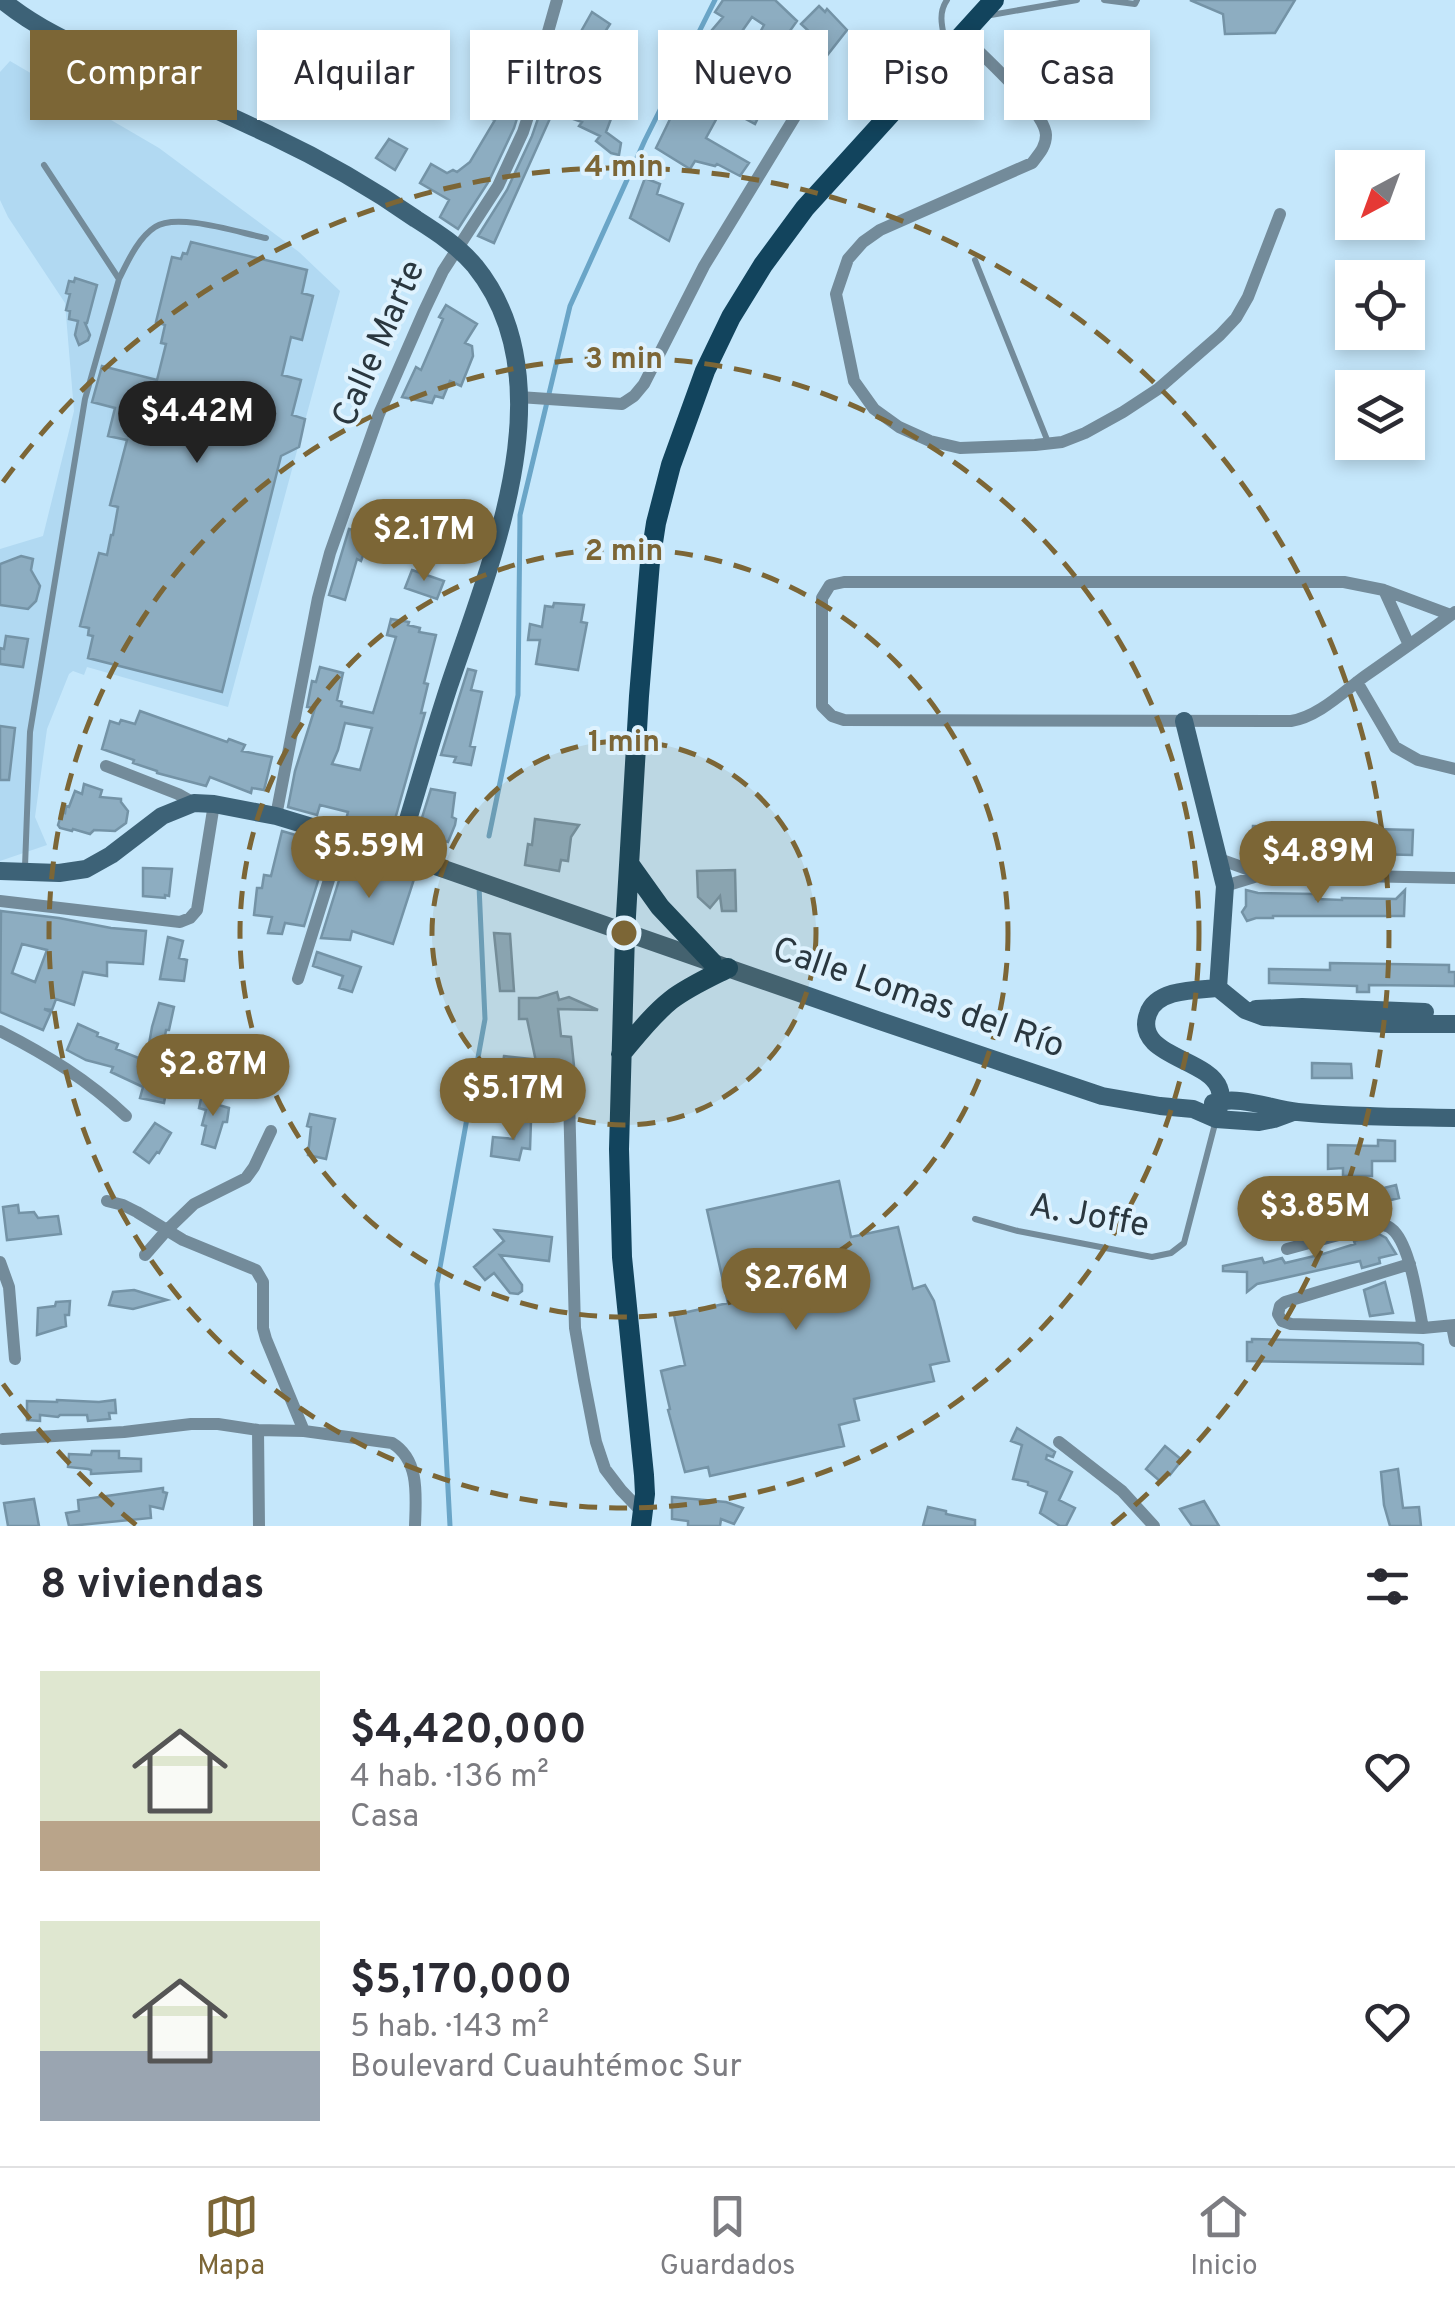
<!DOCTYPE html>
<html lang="es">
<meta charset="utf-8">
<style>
body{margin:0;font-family:Overpass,sans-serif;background:#f2f2f3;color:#2b2b33;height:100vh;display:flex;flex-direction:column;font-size:38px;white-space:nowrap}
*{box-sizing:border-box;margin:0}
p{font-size:32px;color:#7c7c81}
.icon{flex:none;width:55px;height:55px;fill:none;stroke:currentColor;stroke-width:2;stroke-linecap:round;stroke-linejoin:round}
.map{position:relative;height:1526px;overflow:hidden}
.drawer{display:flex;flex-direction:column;background:#fff;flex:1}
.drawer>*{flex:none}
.hud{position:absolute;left:30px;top:30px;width:1395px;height:90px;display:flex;gap:20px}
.needle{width:65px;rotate:221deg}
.controls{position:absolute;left:1335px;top:150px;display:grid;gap:20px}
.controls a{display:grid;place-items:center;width:90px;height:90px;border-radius:0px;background:#fff;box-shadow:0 5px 15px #0003;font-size:50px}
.price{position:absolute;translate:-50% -85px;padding:0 22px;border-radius:35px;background:#7c6636;color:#fff;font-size:32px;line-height:65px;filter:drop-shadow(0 2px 5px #0008)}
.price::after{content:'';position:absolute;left:50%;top:60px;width:30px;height:22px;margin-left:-15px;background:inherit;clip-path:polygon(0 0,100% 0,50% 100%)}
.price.on{background:#222;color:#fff}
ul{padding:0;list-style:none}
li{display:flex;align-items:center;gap:30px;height:250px;padding:0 40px}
li span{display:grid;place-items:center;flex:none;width:280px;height:200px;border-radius:0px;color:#555}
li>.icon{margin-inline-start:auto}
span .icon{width:120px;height:120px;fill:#fffc;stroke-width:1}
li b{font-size:42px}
h2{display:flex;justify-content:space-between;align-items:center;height:120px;padding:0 40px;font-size:42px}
.chip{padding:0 35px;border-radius:0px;background:#fff;box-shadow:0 5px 15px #0003;font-size:35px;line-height:90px}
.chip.on{background:#7c6636;color:#fff}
.menu{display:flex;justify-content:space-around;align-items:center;height:140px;border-top:2px solid #e1e1e2;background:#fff;font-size:28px;color:#7c7c81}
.menu a{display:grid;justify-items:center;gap:5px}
.menu .on{color:#7c6636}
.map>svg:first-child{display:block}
.built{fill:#b1d9f2}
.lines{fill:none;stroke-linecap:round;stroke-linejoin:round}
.stream{stroke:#6aa5c7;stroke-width:5}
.building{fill:#8dadc1;stroke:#7493a6;stroke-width:2.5;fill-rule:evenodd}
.lane{stroke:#738b9a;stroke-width:6}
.street{stroke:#738b9a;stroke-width:12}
.secondary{stroke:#3d6277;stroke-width:18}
.primary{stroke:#12445d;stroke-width:20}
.ring{fill:none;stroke:#7c6636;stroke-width:5;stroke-dasharray:18 12}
.labels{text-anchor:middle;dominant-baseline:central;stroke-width:8;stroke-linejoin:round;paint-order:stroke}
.street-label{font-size:35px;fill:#2a373f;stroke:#def2fe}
.centre{fill:#7c6636;stroke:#def2fe;stroke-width:5}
.ring-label{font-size:30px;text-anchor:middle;font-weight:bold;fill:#7c6636;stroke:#def2fe;stroke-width:8;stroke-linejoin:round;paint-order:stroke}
</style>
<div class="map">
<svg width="1455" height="1526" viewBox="0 0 1455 1526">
<rect width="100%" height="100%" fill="#c5e7fb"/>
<path class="built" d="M10,61L159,148L299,252L340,291L228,707L87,667L84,675L73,671L69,674L47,729L35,817L47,845L0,861V549L43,536L74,411L65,303L8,217L0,200V72Z"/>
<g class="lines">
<path class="stream" d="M489,836L518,695L520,515L570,306L645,140L715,0
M450,1526L437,1284L485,1019L479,886"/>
</g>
<path class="building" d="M723,0H775L797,21L765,66L780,74L755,124L720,105L764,25L752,17L693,101L718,116L706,138L749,163L740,176L717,164L715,166L695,161L690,169L656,148L674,111L669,109L675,81L680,82L689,56L696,46L695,40L699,32L706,37L723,17L715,12Z
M1190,0H1295L1275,33L1225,34L1223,14Z
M819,6L825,12L827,9L847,30L818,67L803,56L816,38L801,24Z
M592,12L610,24L596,46L579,35Z
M603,49L631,66L606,132L621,143L619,155L611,153L596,141L600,136L579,126L582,122L553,112L559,93L586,102Z
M504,85L524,96L514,128L489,181L458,229L440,217L449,200L420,183L431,164L447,173L453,170L457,172L470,162L495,120L492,119Z
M542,107L552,114L494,243L478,236L507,190L532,136Z
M389,139L407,149L395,170L376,158Z
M645,178L660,184L657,194L683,204L669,241L630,218Z
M191,242L307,270L302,293L313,296L302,340L291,337L282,375L301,380L292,415L305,419L299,447L281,456L222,692L88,658L93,636L88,635L89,628L80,626L99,553L107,555L111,535H113L118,507L110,505L127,440L108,436L115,408L92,402L102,366L157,380L166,344L161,343L165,325L156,322L172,257L181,259L183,253L187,254Z
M75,278L97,285L87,323H85L90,335L88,340L79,345L75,335L78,321L69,319L70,311L66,310L70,294L66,293L69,281L74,282Z
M446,305L477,324L465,343L472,346L473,356L461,386L450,381L443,398L435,396L432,403L402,397L416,367L421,370L443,319L439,317Z
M349,529L371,534L361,561L357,559L345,600L329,595Z
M21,556L33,559L31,570L40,586L36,601L28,609L0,605V564Z
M412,570L444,581L437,599L405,588Z
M554,603L584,605L581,622L587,623L578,670L536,664L540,640H528L530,624L542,627L545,606L553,607Z
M391,619L409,622L408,625L420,628L419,632L436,635L424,683L428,684L421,713H425L390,837L345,823L348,812L320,805L317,815L288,807L295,771L315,708L307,707L312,681L316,682L320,667L343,673L337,700L342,702L341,706L373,713L396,637L387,635ZM345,723L372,728L360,770L332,764L338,750Z
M6,636L28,639L23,667L0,664V648L4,649Z
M468,669L476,671L471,690L482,692L470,746L475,747L471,765L454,762L456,757L441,755Z
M140,711L227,742L229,739L245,745L242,751L272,757L264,790L252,788L251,793L210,777L206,786L157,773V771L133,763L134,760L102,749L110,721L119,724L121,720L135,724Z
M0,726L15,728L9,780H0Z
M84,784L102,790L100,797L121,799V802L128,811L126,823L115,831L94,830L90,834L73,829L72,831L60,828L58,825L62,812L65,813L66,806L69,807L75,791L82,794Z
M431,789L455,793L452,817L456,819L455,825L448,842L428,836L427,840L416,837Z
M535,819L579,825L571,837L568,861L561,860L559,871L525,865L528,844L532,845Z
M1253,826L1413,830L1412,855L1252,851Z
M282,831L326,844L325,851L327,852L304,926L285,923L282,934L268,933L272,917L254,915L257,888H262L264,875L271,876Z
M369,857L416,873L393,944L352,931L350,940L321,938L346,858L368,864Z
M143,868L172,869L169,896L165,895V898L143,896Z
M735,870L736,911H722L720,896L710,908L698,897L697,871Z
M1246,890L1258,893L1316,894V899L1342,900V898L1396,899L1405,890L1404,916H1273V918H1256L1247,921L1242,912L1246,906Z
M1,911L59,918L111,928L146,931L143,964L107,962V976L83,972L74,1005L56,999L52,1010L44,1009L51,1012L43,1030L0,1012ZM22,944L47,950L35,982L12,973Z
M494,933L510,934L514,991H500Z
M168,937L183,941L179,958L187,960L184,981L160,979Z
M317,952L361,967L352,992L339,988L343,976L313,966Z
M1330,963L1449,965V972H1455V986L1369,985V992H1357V986L1269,983V969L1330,970Z
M557,992L559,1000L569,997L598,1010L558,1009L561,1036L571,1037L574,1066L538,1071L527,1019H519V998H538Z
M159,1003L174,1007L169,1030H166L161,1060L181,1065L178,1078L169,1076L164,1103L140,1098L143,1087L111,1072L113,1067L86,1060L67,1050L78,1024L98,1033L97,1036L118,1044L116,1049L146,1061L152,1027Z
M504,1056L532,1059L526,1108L498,1104Z
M1312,1063L1351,1064L1352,1078H1312Z
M202,1094L217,1097L215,1104L229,1108L227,1122H223L215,1148L202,1144L206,1126L202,1125L206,1110L199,1108Z
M310,1114L335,1119L326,1159L308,1155L311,1127L307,1126Z
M517,1121H531L530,1149L522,1148L519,1160L491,1156L493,1137L514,1139Z
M155,1123L171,1133L159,1153L157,1152L149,1163L134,1152Z
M1378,1140L1395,1141V1161H1372V1176H1343V1168L1328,1169V1145L1378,1146Z
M839,1181L851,1237L898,1227L913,1289L925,1285L934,1301L949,1361L930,1365L934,1381L854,1399L859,1420L839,1425L844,1446L710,1476L708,1467L685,1472L668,1410L670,1409L661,1371L685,1365L674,1315L728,1303L707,1210Z
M1396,1185L1399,1198L1271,1229L1268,1216Z
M18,1205L19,1213L34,1212L38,1218L58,1216L61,1234L7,1240L3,1207Z
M495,1230L552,1237L549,1261L500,1255L522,1285V1291L518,1294L510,1293L494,1273L485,1280L474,1267L504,1241Z
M1379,1234L1386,1238L1396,1254L1379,1258L1380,1263L1362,1268L1360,1261L1257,1284L1247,1292V1272L1223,1271V1266L1262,1258L1264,1263L1282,1258L1285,1263L1323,1254L1355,1244L1354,1241Z
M1385,1282L1393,1313L1370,1316L1364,1290Z
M134,1290L167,1300L133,1309L109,1305L113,1292Z
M70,1301L69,1315H65L66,1326L37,1335L38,1308L55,1306L56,1302Z
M1252,1339L1418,1343L1423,1345V1364L1247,1361V1342H1252Z
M57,1400L99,1402L115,1400L116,1413H109L110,1419L88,1421L87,1415H60L58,1417L40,1415V1421L27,1420V1401L57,1402Z
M1017,1428L1055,1452L1053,1457L1047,1455L1046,1459L1072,1472L1059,1500L1075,1508L1066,1526H1060L1040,1513L1047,1492L1028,1485V1482L1013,1479L1022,1445L1011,1441Z
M1165,1446L1182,1460L1170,1475L1168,1473L1161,1482L1146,1469Z
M92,1451H119V1458L141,1459V1471L91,1474V1470L88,1469L68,1467L69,1454L91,1455Z
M1398,1469L1403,1508L1419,1507L1421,1526H1390L1384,1505L1381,1472Z
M163,1488V1492L167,1493L163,1509L150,1506L151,1518L69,1526L66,1513L79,1511L78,1500Z
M672,1497L726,1502L743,1508L734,1524L721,1519L720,1526H688V1521L672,1519Z
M34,1499L39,1526H8L4,1503Z
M1204,1501L1219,1526H1192L1180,1509Z
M928,1507L946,1511V1514L975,1520V1526H923Z"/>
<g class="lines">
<path class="lane" d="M1104,0L1135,4L1137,0
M991,15L1077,0
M946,46C943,30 937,14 947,0
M975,260L1048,442
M119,279C128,261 138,238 155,227C177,212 240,233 266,238
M25,867L30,732L85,399L119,279L44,165
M975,1219L1018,1231L1152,1257L1171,1253L1184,1243L1216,1120"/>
<path class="street" d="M963,36C982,55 1045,111 1046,135C1046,147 1039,154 1032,163L880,230L863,242L848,259L836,294L854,381L874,409L899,427L930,441L960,448L1035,445L1062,442L1085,433L1123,412L1158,389L1220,335L1236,318L1248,297L1280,214
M519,397L622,404L634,396L644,384L704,266L807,97
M1384,590L1409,645
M1451,615L1384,590L1344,582H844L830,585L822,598V706L832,716L844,720L1291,721C1318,717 1343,692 1365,676C1395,655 1425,634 1455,612
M1357,682L1395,747L1418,760L1455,769
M106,766L178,794L194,803
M276,816L318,598L330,553L379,414L424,311L443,271L498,186L523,132L535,95L544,46L557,0
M1219,859L1261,874
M1225,886L1264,874L1455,878
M0,901L180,922L190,918L197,910L214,804
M298,979L343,835
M0,1031C47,1055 88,1080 126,1116
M569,1097L575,1328L584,1380L596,1442L605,1469L621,1490L643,1513
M107,1201L123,1205L137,1212L183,1240L256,1270L263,1282V1328L266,1339L304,1431
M1287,1249L1379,1224C1387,1226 1389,1226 1394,1231C1411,1249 1418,1303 1423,1328
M145,1255L166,1231L194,1204L246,1178L254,1167L271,1131
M0,1262L9,1287L15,1359
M1410,1264L1285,1302L1280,1306L1278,1314L1282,1321L1291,1324L1423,1328L1455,1325
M1452,1326L1455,1341
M258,1430L259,1526
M3,1439L124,1432L191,1424H218L258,1430L304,1431L392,1443C420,1460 416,1496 415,1526
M1059,1442L1122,1491L1154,1526"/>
<path class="secondary" d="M2,0C37,29 79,47 120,66C171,90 222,112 272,136C323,160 370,187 416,219C438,233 458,246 475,266C569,382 490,563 449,686C431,741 415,797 398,853
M1184,721L1225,886L1218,988
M0,871L59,873L86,869L111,855L162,816L194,803L214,804L276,816L398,853L877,1020L1102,1096L1160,1106L1193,1109L1216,1119L1259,1122L1274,1119L1293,1112
M1256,1009L1302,1007L1425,1012
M1213,1103C1241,1095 1270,1109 1298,1112C1350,1117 1403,1117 1455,1118
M1216,1119C1218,1110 1223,1097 1219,1088C1208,1058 1133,1056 1148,1014C1156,989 1196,990 1218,988L1245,1010L1264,1017L1386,1024H1455"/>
<path class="primary" d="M630,865L660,907L712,962
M621,1054C637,1035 652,1015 671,1000C688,987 708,978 728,968
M641,1526L645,1494L644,1475L622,1257L619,1149L625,933L639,696L650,562L656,523L671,465L705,371L731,317L763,265L805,208L994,0"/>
</g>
<circle cx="624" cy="933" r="192" fill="#7c6636" fill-opacity=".12"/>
<g class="ring">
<circle cx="624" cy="933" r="192"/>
<circle cx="624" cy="933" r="384"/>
<circle cx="624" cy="933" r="575"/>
<path d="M136 1525A767 767 0 0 1 3 1384M3 482A767 767 0 1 1 1112 1525"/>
</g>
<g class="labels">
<g class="street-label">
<text transform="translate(380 344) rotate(-66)">Calle Marte</text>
<text transform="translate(918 999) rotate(19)">Calle Lomas del Río</text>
<text transform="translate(1089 1217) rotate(10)">A. Joffe</text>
</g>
</g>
<circle cx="624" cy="933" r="15" class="centre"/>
<g class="ring-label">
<text x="624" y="176">4 min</text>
<text x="624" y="368">3 min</text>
<text x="624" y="560">2 min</text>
<text x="624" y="751">1 min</text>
</g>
</svg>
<div class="controls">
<a><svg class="needle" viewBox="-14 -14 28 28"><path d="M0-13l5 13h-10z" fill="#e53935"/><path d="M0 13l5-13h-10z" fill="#7c7c81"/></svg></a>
<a><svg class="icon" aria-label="locate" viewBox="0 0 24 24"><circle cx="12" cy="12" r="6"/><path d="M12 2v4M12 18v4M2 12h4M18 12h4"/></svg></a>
<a><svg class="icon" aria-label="layers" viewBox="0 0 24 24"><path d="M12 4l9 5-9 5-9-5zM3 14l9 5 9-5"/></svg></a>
</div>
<b class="price on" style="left:197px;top:466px">$4.42M</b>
<b class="price" style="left:424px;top:584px">$2.17M</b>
<b class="price" style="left:369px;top:901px">$5.59M</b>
<b class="price" style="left:1318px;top:906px">$4.89M</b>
<b class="price" style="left:213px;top:1119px">$2.87M</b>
<b class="price" style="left:513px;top:1143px">$5.17M</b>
<b class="price" style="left:1315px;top:1261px">$3.85M</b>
<b class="price" style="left:796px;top:1333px">$2.76M</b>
<div class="hud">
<a class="chip on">Comprar</a>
<a class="chip">Alquilar</a>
<a class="chip">Filtros</a>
<a class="chip">Nuevo</a>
<a class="chip">Piso</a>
<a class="chip">Casa</a>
</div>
</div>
<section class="drawer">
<h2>8 viviendas<svg class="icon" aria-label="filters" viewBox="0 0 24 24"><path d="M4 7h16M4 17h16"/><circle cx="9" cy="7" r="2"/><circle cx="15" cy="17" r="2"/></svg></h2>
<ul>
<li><span style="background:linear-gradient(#dfe7d0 75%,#b9a48a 0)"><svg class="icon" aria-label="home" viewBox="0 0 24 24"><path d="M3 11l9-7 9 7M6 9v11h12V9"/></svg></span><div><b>$4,420,000</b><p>4 hab. · 136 m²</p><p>Casa</p></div><svg class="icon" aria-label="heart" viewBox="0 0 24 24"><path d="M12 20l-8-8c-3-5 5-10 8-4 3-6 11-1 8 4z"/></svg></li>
<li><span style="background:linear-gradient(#dfe7d0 65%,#9aa5b1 0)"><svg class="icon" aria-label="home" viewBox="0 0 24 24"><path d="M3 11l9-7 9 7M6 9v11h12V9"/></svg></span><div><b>$5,170,000</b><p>5 hab. · 143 m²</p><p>Boulevard Cuauhtémoc Sur</p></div><svg class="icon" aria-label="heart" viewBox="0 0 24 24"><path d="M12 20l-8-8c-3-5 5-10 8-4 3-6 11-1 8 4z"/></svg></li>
</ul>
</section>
<nav class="menu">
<a class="on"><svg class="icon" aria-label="map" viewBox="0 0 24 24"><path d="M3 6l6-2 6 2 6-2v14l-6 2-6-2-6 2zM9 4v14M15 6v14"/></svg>Mapa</a>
<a><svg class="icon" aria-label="saved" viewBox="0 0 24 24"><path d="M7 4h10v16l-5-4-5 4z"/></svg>Guardados</a>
<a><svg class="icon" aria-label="home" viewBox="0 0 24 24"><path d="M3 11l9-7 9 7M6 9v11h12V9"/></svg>Inicio</a>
</nav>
